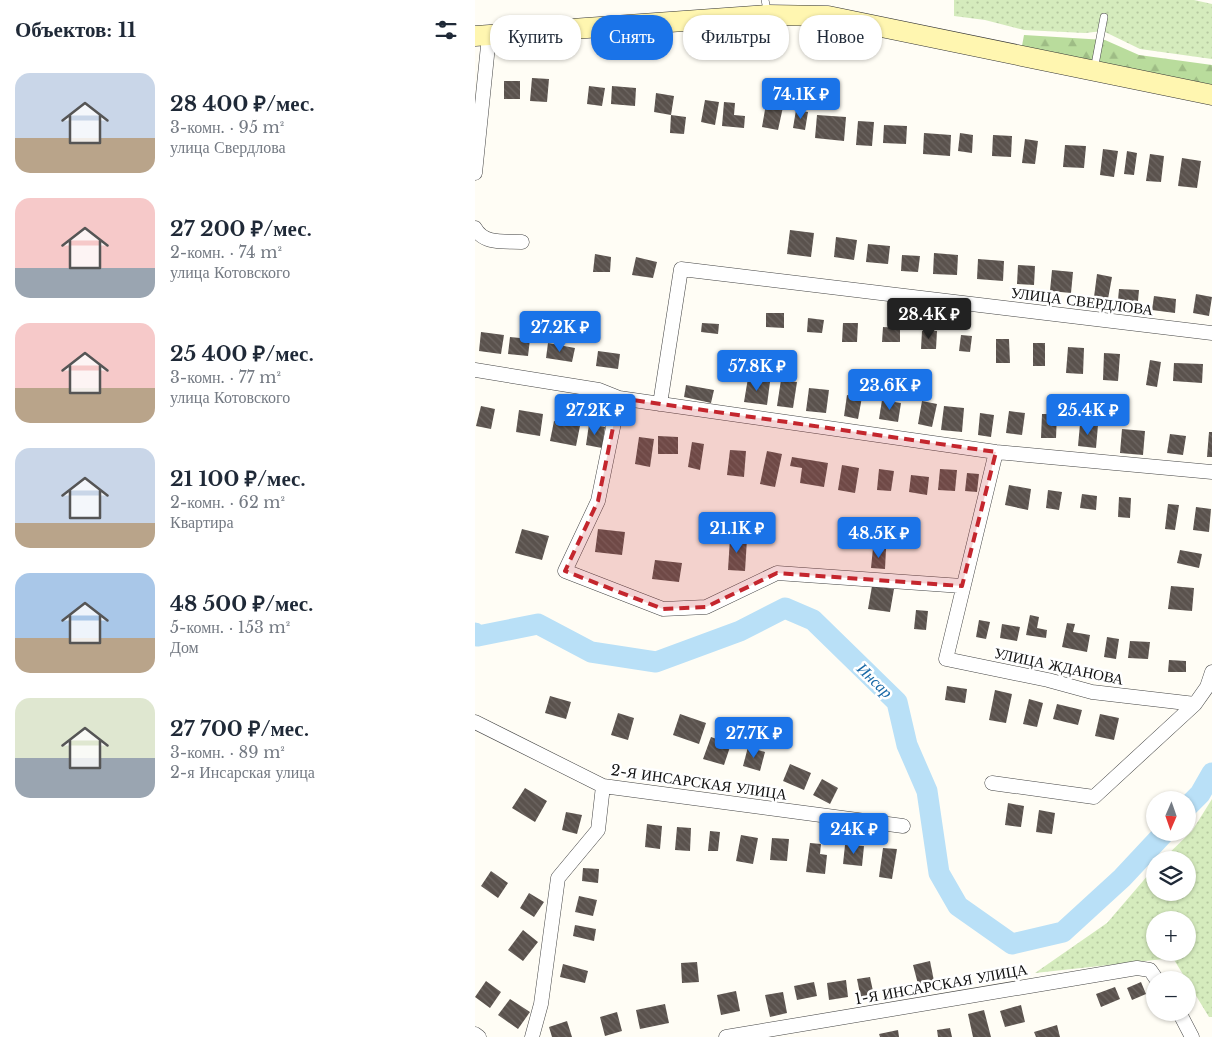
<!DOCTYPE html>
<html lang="ru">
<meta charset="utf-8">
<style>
body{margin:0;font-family:"Libre Baskerville",serif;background:#f2f2f3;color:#1f2937;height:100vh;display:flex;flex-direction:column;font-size:19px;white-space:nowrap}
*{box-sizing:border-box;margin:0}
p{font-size:16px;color:#747a83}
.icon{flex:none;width:28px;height:28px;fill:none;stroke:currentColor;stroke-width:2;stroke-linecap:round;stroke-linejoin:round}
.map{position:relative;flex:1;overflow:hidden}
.details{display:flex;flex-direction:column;background:#fff;width:475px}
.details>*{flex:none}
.guide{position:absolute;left:15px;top:15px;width:475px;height:45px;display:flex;gap:10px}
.needle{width:32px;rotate:182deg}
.tools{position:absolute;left:671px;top:791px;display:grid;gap:10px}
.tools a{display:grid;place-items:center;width:50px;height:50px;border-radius:50%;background:#fff;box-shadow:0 1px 4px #0004;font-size:25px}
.price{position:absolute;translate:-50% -42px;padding:0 11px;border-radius:5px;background:#1a73e8;color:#fff;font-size:16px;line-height:32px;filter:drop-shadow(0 1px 2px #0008)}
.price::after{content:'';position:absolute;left:50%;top:30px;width:15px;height:11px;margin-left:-8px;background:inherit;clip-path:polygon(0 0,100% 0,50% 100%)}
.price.active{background:#222;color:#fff}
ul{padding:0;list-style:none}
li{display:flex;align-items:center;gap:15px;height:125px;padding:0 15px}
li span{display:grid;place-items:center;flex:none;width:140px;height:100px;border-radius:15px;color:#555}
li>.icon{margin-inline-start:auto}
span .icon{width:60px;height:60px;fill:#fffc;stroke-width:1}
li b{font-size:21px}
h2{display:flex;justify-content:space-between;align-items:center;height:60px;padding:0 15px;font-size:21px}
.tag{padding:0 18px;border-radius:20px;background:#fff;box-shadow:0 1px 4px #0004;font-size:18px;line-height:45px}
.tag.active{background:#1a73e8;color:#fff}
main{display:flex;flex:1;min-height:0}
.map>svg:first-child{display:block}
.grass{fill:url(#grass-dots);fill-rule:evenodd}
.forest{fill:url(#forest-firs)}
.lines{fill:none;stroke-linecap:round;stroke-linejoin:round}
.river{stroke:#b9e0f7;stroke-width:21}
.building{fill:url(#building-back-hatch)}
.lane-casing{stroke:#444;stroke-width:8}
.street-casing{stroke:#444;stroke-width:15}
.secondary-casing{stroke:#333;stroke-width:21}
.lane{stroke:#fff;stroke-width:7}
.street{stroke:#fff;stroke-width:14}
.secondary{stroke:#fff6b0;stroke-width:20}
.marked{fill:#c4262e;fill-opacity:0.2;stroke:#c4262e;stroke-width:4;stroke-dasharray:10 6;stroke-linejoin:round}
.labels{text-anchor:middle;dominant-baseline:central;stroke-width:5;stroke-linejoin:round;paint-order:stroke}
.street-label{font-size:15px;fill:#111;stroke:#fff}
.water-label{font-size:16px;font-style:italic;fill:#1768a6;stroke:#fff}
</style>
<main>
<section class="details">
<h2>Объектов: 11<svg class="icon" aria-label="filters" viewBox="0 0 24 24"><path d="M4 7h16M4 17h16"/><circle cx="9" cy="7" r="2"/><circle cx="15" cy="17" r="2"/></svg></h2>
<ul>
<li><span style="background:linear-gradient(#c9d6e8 65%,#b9a48a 0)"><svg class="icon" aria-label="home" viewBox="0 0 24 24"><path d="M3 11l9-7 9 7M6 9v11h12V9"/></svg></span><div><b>28 400 ₽/мес.</b><p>3-комн. · 95 m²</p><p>улица Свердлова</p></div></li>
<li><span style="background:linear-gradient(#f6c9c9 70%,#9aa5b1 0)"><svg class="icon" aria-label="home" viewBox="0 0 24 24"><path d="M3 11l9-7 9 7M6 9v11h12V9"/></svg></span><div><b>27 200 ₽/мес.</b><p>2-комн. · 74 m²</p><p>улица Котовского</p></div></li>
<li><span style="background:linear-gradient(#f6c9c9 65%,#b9a48a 0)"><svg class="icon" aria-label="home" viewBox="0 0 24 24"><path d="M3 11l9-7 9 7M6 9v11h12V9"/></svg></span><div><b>25 400 ₽/мес.</b><p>3-комн. · 77 m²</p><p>улица Котовского</p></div></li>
<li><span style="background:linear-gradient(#c9d6e8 75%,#b9a48a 0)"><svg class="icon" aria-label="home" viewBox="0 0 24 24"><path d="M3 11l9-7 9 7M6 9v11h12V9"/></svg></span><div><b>21 100 ₽/мес.</b><p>2-комн. · 62 m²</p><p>Квартира</p></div></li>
<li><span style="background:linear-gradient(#a9c7e8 65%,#b9a48a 0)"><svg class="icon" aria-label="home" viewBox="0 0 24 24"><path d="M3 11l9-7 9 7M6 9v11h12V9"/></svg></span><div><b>48 500 ₽/мес.</b><p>5-комн. · 153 m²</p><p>Дом</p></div></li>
<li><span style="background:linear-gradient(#dfe7d0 60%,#9aa5b1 0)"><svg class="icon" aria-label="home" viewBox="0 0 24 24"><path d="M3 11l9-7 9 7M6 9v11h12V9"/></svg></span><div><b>27 700 ₽/мес.</b><p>3-комн. · 89 m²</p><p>2-я Инсарская улица</p></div></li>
</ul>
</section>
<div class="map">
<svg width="737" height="1037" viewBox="0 0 737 1037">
<defs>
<pattern id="grass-dots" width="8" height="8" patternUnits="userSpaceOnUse" patternTransform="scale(1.25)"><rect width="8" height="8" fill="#d5ebbd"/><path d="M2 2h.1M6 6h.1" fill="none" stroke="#b6c8a1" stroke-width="1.8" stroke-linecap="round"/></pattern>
<pattern id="forest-firs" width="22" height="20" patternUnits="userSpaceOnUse" patternTransform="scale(1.25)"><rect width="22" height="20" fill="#b9dc9c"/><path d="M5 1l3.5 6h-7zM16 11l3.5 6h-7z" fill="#9ebc85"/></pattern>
<pattern id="building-back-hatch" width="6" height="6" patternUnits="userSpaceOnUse" patternTransform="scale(1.25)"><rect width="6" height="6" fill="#5a524d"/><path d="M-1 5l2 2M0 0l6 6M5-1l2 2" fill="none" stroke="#6d6662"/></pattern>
</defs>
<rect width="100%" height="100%" fill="#fffdf5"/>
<path class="grass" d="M479,0H719L737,4V59L665,49L628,31L610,33L549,30L510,20L479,16Z
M737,799V1017H734L698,958L560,973L632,923L680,867V892H712V860H687L717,831ZM680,920H712V952H680Z"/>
<path class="forest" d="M549,35L630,40L664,55L737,65V88L547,46Z"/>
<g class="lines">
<path class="river" d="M0,633L3,636L63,624L116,652L181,662L265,631L310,608L338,620L422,702L432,745L452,791L464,873L483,906L537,944L588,932L647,878L690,832
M712,807L725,794L737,773"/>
</g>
<path class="building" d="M57,78L74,79L72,102L55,101Z
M29,81H45V99H29Z
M114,86L130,88L127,106L112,104Z
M137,86L161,88L160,106L136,104Z
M181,93L199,96L196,115L211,117L209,134L195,133L196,115L179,112Z
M230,100L244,102L240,125L226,122Z
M249,102L260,103L259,115L270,116L269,128L247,126Z
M291,104L308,107L303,130L287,127Z
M321,110L333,112L330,130L318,128Z
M342,115L371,117L369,141L340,138Z
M383,121L399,122L397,146L381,145Z
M409,125L432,126L431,144L408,143Z
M449,133L476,135L475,156L448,154Z
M485,133L498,135L497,153L483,151Z
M518,135L537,136L536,157L517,156Z
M550,139L563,141L560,164L547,163Z
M590,145L611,146L609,168L588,167Z
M628,149L643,151L639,177L625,175Z
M652,151L662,153L659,175L649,174Z
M675,154L689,156L686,182L671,181Z
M707,158L726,161L722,188L703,186Z
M315,230L339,233L336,257L312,254Z
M361,237L382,240L379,260L359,257Z
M393,244L415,246L413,264L391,262Z
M459,253L483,255L482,275L458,274Z
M120,254L136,257L135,272H118Z
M427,255L445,256L443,272L426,271Z
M161,257L182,262L178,278L157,275Z
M503,259L529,261L528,281L502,279Z
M543,265L560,266L559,285L542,284Z
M577,270L598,272L596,293L575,291Z
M622,274L637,277L633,299L619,297Z
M644,289L664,290L663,301L643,300Z
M721,294L737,297L734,316L718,313Z
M679,296L701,299L700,313L677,310Z
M291,313H309V328L291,327Z
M333,318L349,320L347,333L332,332Z
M227,323L244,324L243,334L226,332Z
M368,323H383L382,342H367Z
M408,327L425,328V342H407Z
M447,331H462L461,349H446Z
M6,332L29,335L26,354L4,351Z
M486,335L497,336L495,352L484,351Z
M35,337L55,339L53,356L33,354Z
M521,339H534L535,363H521Z
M73,343L100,348L97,362L71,358Z
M558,343H570V366H558Z
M593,347L609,348L608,374L591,373Z
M123,351L145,354L143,369L121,366Z
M629,353L645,354L643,381L628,380Z
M675,360L686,362L682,387L671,385Z
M699,363L728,364L727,383L698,381Z
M273,378L295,382L292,405L269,402Z
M306,380L322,382L318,408L302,406Z
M211,385L239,390L236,403L209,397Z
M334,388L354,390L351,413L331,411Z
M372,395L387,397L383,419L369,416Z
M407,400L426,403L423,422L404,419Z
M447,401L462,404L457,427L443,424Z
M6,406L20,409L16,429L1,426Z
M469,406L489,408L487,432L466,430Z
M44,410L68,414L65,436L41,432Z
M534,411L550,413L547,435L531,433Z
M505,413L519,415L516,437L503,435Z
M567,414H582L581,438H566Z
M79,421L105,426L101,446L75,441Z
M114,424L130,427L127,448L111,445Z
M605,424L623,425L621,448L603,446Z
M647,429L670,431L668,455L645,453Z
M734,432H737V457H732Z
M695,434L711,436L708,455L692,453Z
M183,436L203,437V454H183Z
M164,437L179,439L175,467L160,464Z
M217,442L229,444L225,470L213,467Z
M255,450L271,451L269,477L252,475Z
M292,451L307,454L300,487L285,484Z
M317,457L353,463L349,487L325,483L327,468L315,466Z
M367,465L384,468L380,493L363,490Z
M404,469L419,471L416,491L402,490Z
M465,469L482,470L480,491L463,490Z
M492,473L504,474L502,492L490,491Z
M436,475L454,477L452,495L434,492Z
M534,485L556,489L553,510L530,505Z
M573,490L587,492L584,510L571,508Z
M607,494L622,496L621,510L605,508Z
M644,497L656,498L655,518L643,517Z
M693,504L704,505L700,530L690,529Z
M721,507L736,509L734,532L718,530Z
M47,529L74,536L67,560L40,553Z
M123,529L150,532L147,555L120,552Z
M255,538L272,539L270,571L253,570Z
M398,548L411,549L410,569L396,568Z
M705,550L727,554L724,568L702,563Z
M180,560L207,563L204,582L177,579Z
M397,586L419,589L415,612L393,609Z
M696,586L719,588L717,611L693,609Z
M441,610L453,611L451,630L439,629Z
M555,615L564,617L562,628L572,630L571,638L551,635Z
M504,620L515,622L511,639L501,637Z
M592,623L600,624L598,632L615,635L612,652L587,647Z
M527,624L545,627L542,641L525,638Z
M632,637L644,639L641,659L629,657Z
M655,641L675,642L673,659L653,658Z
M694,660L711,661V672H693Z
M472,686L492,689L490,703L470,700Z
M520,690L537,694L531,723L514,720Z
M75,696L96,702L91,719L70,713Z
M554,699L568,703L562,727L548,724Z
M582,704L607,710L603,725L578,719Z
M143,713L159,718L153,740L136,735Z
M205,714L231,723L224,744L198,735Z
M625,714L644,718L639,740L620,736Z
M236,737L256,744L249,765L228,759Z
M273,747L290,752L285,771L268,766Z
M315,764L336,773L329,790L308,781Z
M347,779L363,788L355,804L338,795Z
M50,788L72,801L60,822L37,808Z
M533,803L549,806L546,827L530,825Z
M564,810L580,813L577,834L561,832Z
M91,812L107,815L102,834L87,830Z
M172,824L187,826L185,849L170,847Z
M202,827L216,828L215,851L200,850Z
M235,831L245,832L243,851H233Z
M266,835L283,838L278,864L261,861Z
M297,838L314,839L312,861L295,860Z
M335,843L346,844L345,854L352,855L350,874L331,872Z
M370,845L389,846L387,866L368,864Z
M408,848L422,849L417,879L404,877Z
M108,868L124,869L123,883L107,881Z
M16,871L33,883L23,898L6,886Z
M54,893L69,902L59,917L45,908Z
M104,896L122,900L118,916L100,912Z
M100,925L121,929L119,941L98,936Z
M48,930L63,942L48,961L33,950Z
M455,961L459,981L443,984L438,965Z
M222,962L224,982L207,983L206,963Z
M88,964L113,971L110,983L85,977Z
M395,977L399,996L386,999L382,979Z
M371,980L373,997L354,1000L352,983Z
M11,981L26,992L15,1008L0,997Z
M339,982L342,996L322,1000L319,986Z
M666,982L671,994L657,1000L652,988Z
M640,987L645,999L626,1007L621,994Z
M261,991L265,1011L246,1015L242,995Z
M308,992L312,1013L295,1017L290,995Z
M35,999L55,1012L43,1029L23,1015Z
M190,1004L194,1023L165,1029L161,1010Z
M546,1005L550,1022L530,1027L525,1011Z
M509,1010L516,1037H498L493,1014Z
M142,1012L147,1031L130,1036L125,1017Z
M92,1021L97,1037H77L74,1027Z
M582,1025L585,1037H561L559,1032Z
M475,1028L477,1037H463L462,1030Z
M423,1030L424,1037H405L404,1034Z"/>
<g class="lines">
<defs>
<path id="lane" d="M290,0L293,14
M619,70L629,17"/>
<path id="street" d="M0,173L14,36
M0,228C9,245 30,241 47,242
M0,370L124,390L144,398L521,452L737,472
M144,398L123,501L90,571L188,609L231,607L302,573L487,586
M185,404L206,269L737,333
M521,452L471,659L573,680L617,692L720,704
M0,722L128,786L428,826
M517,783L619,797L720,704L732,687L737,672
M704,1012L717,1037
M0,1034L4,1037
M57,1037L66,1004L83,878L123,830L128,786
M251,1037L662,968L675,970L682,980"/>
<path id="secondary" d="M0,36L293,15L353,16L737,95"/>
</defs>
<use href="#lane" class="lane-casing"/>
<use href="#street" class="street-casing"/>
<use href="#secondary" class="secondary-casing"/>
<use href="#lane" class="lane"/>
<use href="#street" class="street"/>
<use href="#secondary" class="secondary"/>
</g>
<path class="marked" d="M144,398L521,452L487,586L302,573L231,607L188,609L90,571L123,501Z"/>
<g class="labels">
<g class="street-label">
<text transform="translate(607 301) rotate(7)">УЛИЦА СВЕРДЛОВА</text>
<text transform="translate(584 666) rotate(12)">УЛИЦА ЖДАНОВА</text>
<text transform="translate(224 782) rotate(8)">2-Я ИНСАРСКАЯ УЛИЦА</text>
<text transform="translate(466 984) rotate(-10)">1-Я ИНСАРСКАЯ УЛИЦА</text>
</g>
<g class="water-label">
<text transform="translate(400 680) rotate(44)">Инсар</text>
</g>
</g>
</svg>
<div class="tools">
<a><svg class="needle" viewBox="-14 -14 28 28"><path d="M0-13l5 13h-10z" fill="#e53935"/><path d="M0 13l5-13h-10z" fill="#747a83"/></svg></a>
<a><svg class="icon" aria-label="layers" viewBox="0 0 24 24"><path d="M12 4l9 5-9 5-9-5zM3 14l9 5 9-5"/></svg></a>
<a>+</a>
<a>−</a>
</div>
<b class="price" style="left:326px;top:120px">74.1K ₽</b>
<b class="price active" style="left:454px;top:340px">28.4K ₽</b>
<b class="price" style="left:85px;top:353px">27.2K ₽</b>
<b class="price" style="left:282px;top:392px">57.8K ₽</b>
<b class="price" style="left:415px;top:411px">23.6K ₽</b>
<b class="price" style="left:120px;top:436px">27.2K ₽</b>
<b class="price" style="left:613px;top:436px">25.4K ₽</b>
<b class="price" style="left:262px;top:554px">21.1K ₽</b>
<b class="price" style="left:404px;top:559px">48.5K ₽</b>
<b class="price" style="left:279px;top:759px">27.7K ₽</b>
<b class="price" style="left:379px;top:855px">24K ₽</b>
<div class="guide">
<a class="tag">Купить</a>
<a class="tag active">Снять</a>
<a class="tag">Фильтры</a>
<a class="tag">Новое</a>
</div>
</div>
</main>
